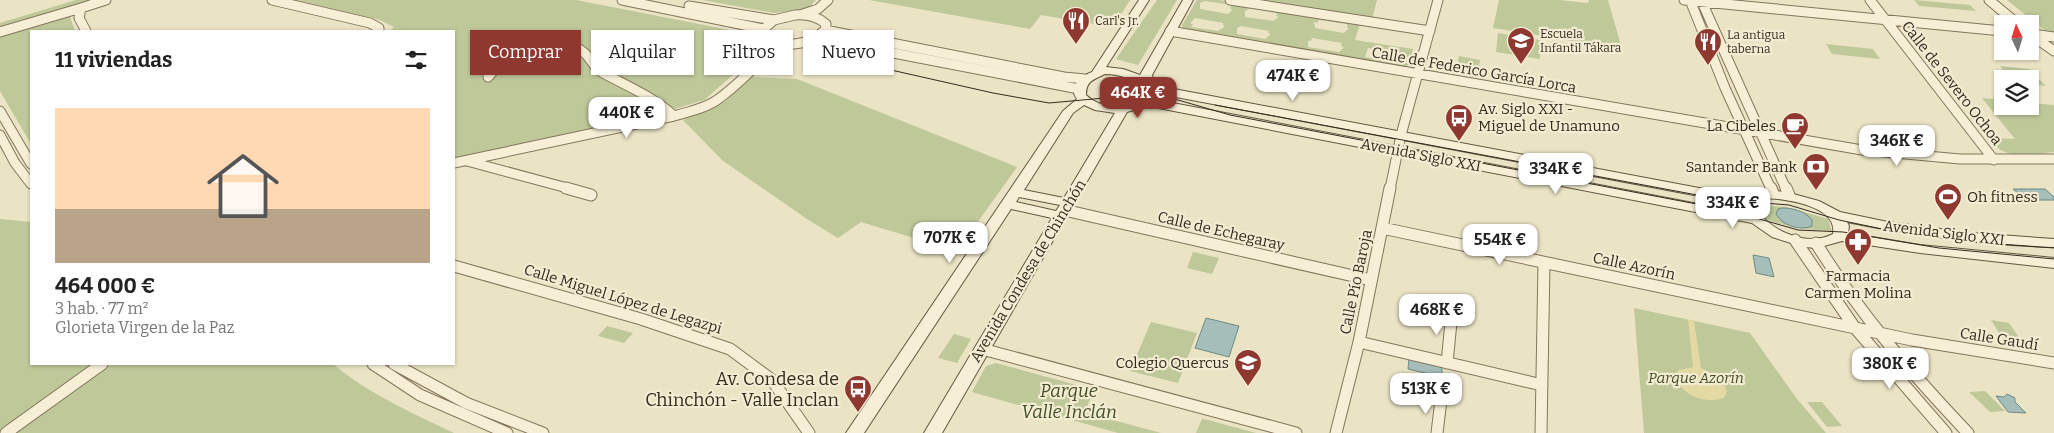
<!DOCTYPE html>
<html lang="es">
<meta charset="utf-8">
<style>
body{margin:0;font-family:Bitter,serif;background:#f6f6f6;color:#222;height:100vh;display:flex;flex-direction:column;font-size:19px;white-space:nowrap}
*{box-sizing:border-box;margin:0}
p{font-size:16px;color:#767676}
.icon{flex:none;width:28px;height:28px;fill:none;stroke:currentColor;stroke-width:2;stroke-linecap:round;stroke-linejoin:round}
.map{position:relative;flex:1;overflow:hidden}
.details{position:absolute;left:30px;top:30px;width:425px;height:335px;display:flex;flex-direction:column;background:#fff;border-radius:0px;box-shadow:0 1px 4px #0004}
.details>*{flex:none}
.banner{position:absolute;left:470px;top:30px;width:475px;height:45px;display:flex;gap:10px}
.needle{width:32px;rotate:356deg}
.controls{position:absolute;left:1994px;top:15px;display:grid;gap:10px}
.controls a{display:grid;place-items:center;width:45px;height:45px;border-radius:0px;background:#fff;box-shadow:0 1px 4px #0004;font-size:25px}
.price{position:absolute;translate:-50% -42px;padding:0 11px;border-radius:10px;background:#fff;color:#222;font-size:16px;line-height:32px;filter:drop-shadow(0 1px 2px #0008)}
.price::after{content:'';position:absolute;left:50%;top:30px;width:15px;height:11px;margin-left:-8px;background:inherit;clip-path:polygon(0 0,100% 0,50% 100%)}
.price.current{background:#8e3830;color:#fff}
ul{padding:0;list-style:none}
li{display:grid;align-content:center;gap:10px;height:265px;padding:0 25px}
li span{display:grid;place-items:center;height:155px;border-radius:0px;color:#555}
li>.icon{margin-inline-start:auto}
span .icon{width:90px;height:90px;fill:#fffc;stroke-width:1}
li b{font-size:21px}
h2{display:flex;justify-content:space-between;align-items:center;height:60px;padding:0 25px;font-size:21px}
.chip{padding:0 18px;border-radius:0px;background:#fff;box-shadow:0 1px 4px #0004;font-size:18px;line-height:45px}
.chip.current{background:#8e3830;color:#fff}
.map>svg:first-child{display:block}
.green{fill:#bec899;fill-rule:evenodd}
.sand{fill:#e4d9a3}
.water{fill:#a6beb9;stroke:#6d8b87}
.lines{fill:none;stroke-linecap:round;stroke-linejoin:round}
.street-far1-casing{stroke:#84755c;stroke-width:11}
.street-casing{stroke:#84755c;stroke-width:13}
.secondary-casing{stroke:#65563f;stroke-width:2}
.street-far1{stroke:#f6efd6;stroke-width:9}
.street{stroke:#f6efd6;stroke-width:11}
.secondary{fill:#f6efd6;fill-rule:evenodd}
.tram{stroke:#352b1f;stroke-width:1}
.labels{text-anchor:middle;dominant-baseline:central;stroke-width:4.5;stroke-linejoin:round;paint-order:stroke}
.far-poi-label{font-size:12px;fill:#352b1f;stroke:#f3ecd3;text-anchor:start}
.street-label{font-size:15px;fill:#352b1f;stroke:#f3ecd3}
.poi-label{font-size:15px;fill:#352b1f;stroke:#f3ecd3;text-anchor:end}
.park-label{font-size:15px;font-style:italic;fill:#425027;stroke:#f3ecd3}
.near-poi-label{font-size:18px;fill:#352b1f;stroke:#f3ecd3;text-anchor:end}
.near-park-label{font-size:18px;font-style:italic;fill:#425027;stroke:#f3ecd3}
</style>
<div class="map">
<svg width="2054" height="433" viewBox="0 0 2054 433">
<rect width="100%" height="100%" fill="#eae3c4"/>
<path class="green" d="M76,0H92L0,28V23Z
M298,0H576L750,34L764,48L704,100L652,116L454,160V31H390L394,27L380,20Z
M703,0H816L807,9L774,13Z
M869,0H1130L1113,27L1041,15L1030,29Z
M1157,0H1177L1138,65L1116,59Z
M1197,0H1219L1360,23L1355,40L1413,49L1410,65L1405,67L1183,29L1182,25ZM1205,1L1232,5L1230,9H1233L1228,14L1200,9V3ZM1250,8L1277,13L1276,16L1279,17L1273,21L1245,17V11ZM1195,18L1223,23L1224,27L1218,31L1191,27L1193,24L1190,23ZM1319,20L1347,24V28H1349L1344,33L1315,28L1314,22L1317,23ZM1241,26L1269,31L1268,33L1271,34L1265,39L1237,34V28ZM1312,38L1342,43L1341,46L1344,47L1339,52L1308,47V41H1311ZM1368,48L1396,53L1394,62L1365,57Z
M1259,0H1377L1372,19Z
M1499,0H1560L1586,3L1589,2V0H1608L1622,49L1493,28Z
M1914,0L1970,5L1976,11L1919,6Z
M2007,0H2054V34L2047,32Z
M69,14L75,31H31V144L0,91V34Z
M1498,33L1540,40V59L1496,52Z
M1826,44L1873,49L1880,59L1832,54Z
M1459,56L1480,60L1477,78L1455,74Z
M2000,66L2029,69L2046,86L2030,84V79H2011Z
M750,77L797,79L1017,167L957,251L861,222L838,238L807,219L722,160L683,120L726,101Z
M1982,98L2002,100V106H2030V103L2054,105V152C2029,154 2004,162 1989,138L2015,139Z
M1757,205L1787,207L1828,219L1832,231C1806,230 1784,227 1760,217Z
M0,219L31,222V364H102L6,433H0Z
M1193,252L1219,258L1212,274L1187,268Z
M1634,308L1750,333L1797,399L1826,433H1644Z
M1991,320L2009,323L2023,343L2004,341Z
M1151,322L1197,333L1178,383L1130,371Z
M607,326L633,333L624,343L598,336Z
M954,334L971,339L957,363L938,358Z
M996,363L1091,389L1093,391L1086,410L1087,413L1161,433H1118L972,392L986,366Z
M108,364H333C369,394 412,413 454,433H14Z
M1985,391L2005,411L1990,412L1969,392Z
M1807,402H1822L1842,426L1827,427Z
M1202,419H1204L1256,433H1196Z"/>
<path class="sand" d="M1688,319L1694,321L1701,368C1713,374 1722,378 1727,391L1724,398C1704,404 1682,396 1675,376L1679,370L1693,367Z"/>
<path class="water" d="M2013,189H2045L2054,197V200H2026Z
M1782,208C1793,208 1805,211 1812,220V226C1800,231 1783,226 1776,214L1778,209Z
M1753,255L1769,258L1774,277L1756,273Z
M1206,318L1239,326L1229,357L1195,348Z
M1409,358L1442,365V377L1408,369Z
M2007,394L2015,398V402L2026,413L2008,412L1996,396L2004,397Z"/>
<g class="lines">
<defs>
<path id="street-far1" d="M272,0L370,23L379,28V31
M622,0L764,29
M1230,0L1430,31
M1684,0L2002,31
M1690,0L1725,88L1771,189
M1701,0L1786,189
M1870,0L1994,160
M1989,0L2018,24
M689,6L774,20
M803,14L818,9L828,0
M795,15C807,14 817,16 826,24L825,30C809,46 784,49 765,35L764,29L774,20Z
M825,30L1064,77L1085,79
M86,31L79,18L81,8L106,0
M1170,31L1862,150L1960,159H2054
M0,32L81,8
M2030,34L2054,51
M2033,34L2054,37
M816,38L1079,89
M488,77C494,71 500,62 507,58C527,46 562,35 582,51C591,57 592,67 603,73C627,86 654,97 674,116
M0,111L31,164
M0,135L15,163L31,184
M467,161L571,189
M454,163L674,116C689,112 705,108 717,100C742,83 760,58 786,43
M1390,189L1401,135L1438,0"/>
<path id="street" d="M566,188L591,195
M1771,188L1773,193
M1786,188L1789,195
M1064,210L1371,280
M1382,228L1912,340L2054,363
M1795,240L1855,328L1946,433
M1816,243C1859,313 1912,374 1968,433
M454,266L641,319L730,349L772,380L809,433
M1359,342L1542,385
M982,349L1296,433
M1447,363L1452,312
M373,364L420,395L507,433
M394,364L466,403L543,433
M6,433L102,364
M1336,433L1359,342L1390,188
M1437,433L1441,400
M1541,433L1544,263"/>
<path id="secondary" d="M1139,0H1149L1106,67L1123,69L1140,75L1183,0H1193L1152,75L1154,83L1158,86L1715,191L1750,195L1764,190L1786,192L1819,201L1840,212L1888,222L1971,233L2054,239V247C1984,245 1915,236 1847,222L1849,226L1848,233L1920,245L2054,258V268L1920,253L1842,241L1817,248L1804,247L1772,237L1752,223L1148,106L1127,112L942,433H924L1052,218L1011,209L864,433H846L1063,111L1077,99C1067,86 1082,76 1092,72ZM1105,74C1121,74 1135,80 1148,90V96C1131,108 1102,111 1086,95C1086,81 1093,80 1105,74ZM1160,94L1715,199L1744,202L1742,209L1745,213L1157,100ZM1084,105L1095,110L1115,113L1064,198L1024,190L1073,113ZM1019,197L1060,205L1056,211L1016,202ZM1766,198C1786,199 1838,206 1833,234C1807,247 1772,232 1756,209L1758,201Z"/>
</defs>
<use href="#street-far1" class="street-far1-casing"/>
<use href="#street" class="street-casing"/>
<use href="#secondary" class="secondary-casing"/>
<use href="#street-far1" class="street-far1"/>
<use href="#street" class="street"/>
<use href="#secondary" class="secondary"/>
<path class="tram" d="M829,56L993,93L1049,103L1138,95L1178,100L1230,115L1728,210L1798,230L1843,232L1939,248L2054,259
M1215,105L1724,200L1789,205L1839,220L1887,230L1973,242L2054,248"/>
</g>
<defs>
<symbol id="restaurant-pin" viewBox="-11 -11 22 30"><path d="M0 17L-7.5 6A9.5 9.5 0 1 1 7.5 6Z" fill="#8e3830" stroke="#f3ecd3"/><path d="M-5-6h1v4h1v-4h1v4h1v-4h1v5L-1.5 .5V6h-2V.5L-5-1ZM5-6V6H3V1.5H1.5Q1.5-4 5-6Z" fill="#fff"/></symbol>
<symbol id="school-pin" viewBox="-11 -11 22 30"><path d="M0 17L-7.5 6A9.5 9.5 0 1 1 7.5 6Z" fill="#8e3830" stroke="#f3ecd3"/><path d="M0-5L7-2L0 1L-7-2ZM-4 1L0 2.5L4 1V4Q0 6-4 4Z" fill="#fff"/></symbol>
<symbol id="bus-pin" viewBox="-11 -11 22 30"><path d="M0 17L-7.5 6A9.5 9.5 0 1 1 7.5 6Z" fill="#8e3830" stroke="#f3ecd3"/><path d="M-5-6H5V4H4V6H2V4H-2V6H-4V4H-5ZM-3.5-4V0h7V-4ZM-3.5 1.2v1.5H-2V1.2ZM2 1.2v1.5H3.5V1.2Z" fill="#fff"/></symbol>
<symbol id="cafe-pin" viewBox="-11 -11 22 30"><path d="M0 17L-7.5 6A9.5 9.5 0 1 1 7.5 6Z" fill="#8e3830" stroke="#f3ecd3"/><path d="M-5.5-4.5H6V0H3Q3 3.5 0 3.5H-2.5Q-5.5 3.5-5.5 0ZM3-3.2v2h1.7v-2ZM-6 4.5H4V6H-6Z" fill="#fff"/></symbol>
<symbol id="bank-pin" viewBox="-11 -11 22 30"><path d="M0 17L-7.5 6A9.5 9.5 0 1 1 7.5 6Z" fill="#8e3830" stroke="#f3ecd3"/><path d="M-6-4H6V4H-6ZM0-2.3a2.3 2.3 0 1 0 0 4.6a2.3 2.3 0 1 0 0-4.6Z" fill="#fff"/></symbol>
<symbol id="stadium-pin" viewBox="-11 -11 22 30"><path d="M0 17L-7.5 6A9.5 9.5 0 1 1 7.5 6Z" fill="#8e3830" stroke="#f3ecd3"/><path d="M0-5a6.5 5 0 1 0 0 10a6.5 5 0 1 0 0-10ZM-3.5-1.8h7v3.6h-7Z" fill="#fff"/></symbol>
<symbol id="pharmacy-pin" viewBox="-11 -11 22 30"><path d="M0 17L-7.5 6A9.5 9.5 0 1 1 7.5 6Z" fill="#8e3830" stroke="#f3ecd3"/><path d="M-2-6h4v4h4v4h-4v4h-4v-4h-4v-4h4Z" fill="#fff"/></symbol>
</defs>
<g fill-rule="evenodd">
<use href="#restaurant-pin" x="1060" y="5" width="32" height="43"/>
<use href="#school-pin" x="1505" y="25" width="32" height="43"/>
<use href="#restaurant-pin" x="1692" y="26" width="32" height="43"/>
<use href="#bus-pin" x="1443" y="102" width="32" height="43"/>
<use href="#cafe-pin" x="1779" y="110" width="32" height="43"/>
<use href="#bank-pin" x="1800" y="151" width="32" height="43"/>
<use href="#stadium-pin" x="1932" y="181" width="32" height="43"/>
<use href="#pharmacy-pin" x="1842" y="226" width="32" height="43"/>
<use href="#school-pin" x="1232" y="347" width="32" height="43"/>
<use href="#bus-pin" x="842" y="373" width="32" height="43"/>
</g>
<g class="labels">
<g class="far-poi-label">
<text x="1095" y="21">Carl's Jr.</text>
<text x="1540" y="34">Escuela<tspan x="1540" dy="14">Infantil Tákara</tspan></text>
<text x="1727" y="35">La antigua<tspan x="1727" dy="14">taberna</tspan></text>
</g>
<g class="street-label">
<text transform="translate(1474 70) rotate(10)">Calle de Federico García Lorca</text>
<text transform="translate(1952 83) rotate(52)">Calle de Severo Ochoa</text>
<text transform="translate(1421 155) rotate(11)">Avenida Siglo XXI</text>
<text transform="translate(1221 231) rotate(13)">Calle de Echegaray</text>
<text transform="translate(1944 233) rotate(7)">Avenida Siglo XXI</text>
<text transform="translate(1634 266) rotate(12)">Calle Azorín</text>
<text transform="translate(1028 271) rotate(-59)">Avenida Condesa de Chinchón</text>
<text transform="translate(1356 282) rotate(-78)">Calle Pío Baroja</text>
<text transform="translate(623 299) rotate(17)">Calle Miguel López de Legazpi</text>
<text transform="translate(1999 339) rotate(9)">Calle Gaudí</text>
</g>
<g class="poi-label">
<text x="1478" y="109" text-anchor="start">Av. Siglo XXI -<tspan x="1478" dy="17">Miguel de Unamuno</tspan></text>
<text x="1776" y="126">La Cibeles</text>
<text x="1797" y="167">Santander Bank</text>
<text x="1967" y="197" text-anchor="start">Oh fitness</text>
<text x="1858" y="276" text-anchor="middle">Farmacia<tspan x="1858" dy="17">Carmen Molina</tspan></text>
<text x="1229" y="363">Colegio Quercus</text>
</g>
<g class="park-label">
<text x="1696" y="378">Parque Azorín</text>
</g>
<g class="near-poi-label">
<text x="839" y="379">Av. Condesa de<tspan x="839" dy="21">Chinchón - Valle Inclan</tspan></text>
</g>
<g class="near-park-label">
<text x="1069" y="391">Parque<tspan x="1069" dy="21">Valle Inclán</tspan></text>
</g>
</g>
</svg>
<div class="controls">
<a><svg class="needle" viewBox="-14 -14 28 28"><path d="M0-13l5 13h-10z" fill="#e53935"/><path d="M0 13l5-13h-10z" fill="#767676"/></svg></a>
<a><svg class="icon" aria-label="layers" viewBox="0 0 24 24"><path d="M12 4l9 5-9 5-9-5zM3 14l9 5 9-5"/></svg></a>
</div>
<b class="price" style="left:1293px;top:102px">474K €</b>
<b class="price current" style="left:1138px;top:119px">464K €</b>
<b class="price" style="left:627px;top:139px">440K €</b>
<b class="price" style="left:1897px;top:167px">346K €</b>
<b class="price" style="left:1556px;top:195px">334K €</b>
<b class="price" style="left:1733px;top:229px">334K €</b>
<b class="price" style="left:950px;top:264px">707K €</b>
<b class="price" style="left:1500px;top:266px">554K €</b>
<b class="price" style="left:1437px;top:336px">468K €</b>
<b class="price" style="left:1890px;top:390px">380K €</b>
<b class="price" style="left:1426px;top:415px">513K €</b>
<div class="banner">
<a class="chip current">Comprar</a>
<a class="chip">Alquilar</a>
<a class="chip">Filtros</a>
<a class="chip">Nuevo</a>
</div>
<section class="details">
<h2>11 viviendas<svg class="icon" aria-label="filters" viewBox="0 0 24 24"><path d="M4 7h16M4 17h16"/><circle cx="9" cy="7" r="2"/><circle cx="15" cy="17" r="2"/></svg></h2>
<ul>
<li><span style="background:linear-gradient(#ffd9b3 65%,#b9a48a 0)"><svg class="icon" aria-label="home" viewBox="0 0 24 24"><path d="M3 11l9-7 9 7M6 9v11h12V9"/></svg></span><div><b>464 000 €</b><p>3 hab. · 77 m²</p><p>Glorieta Virgen de la Paz</p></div></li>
</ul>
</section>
</div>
